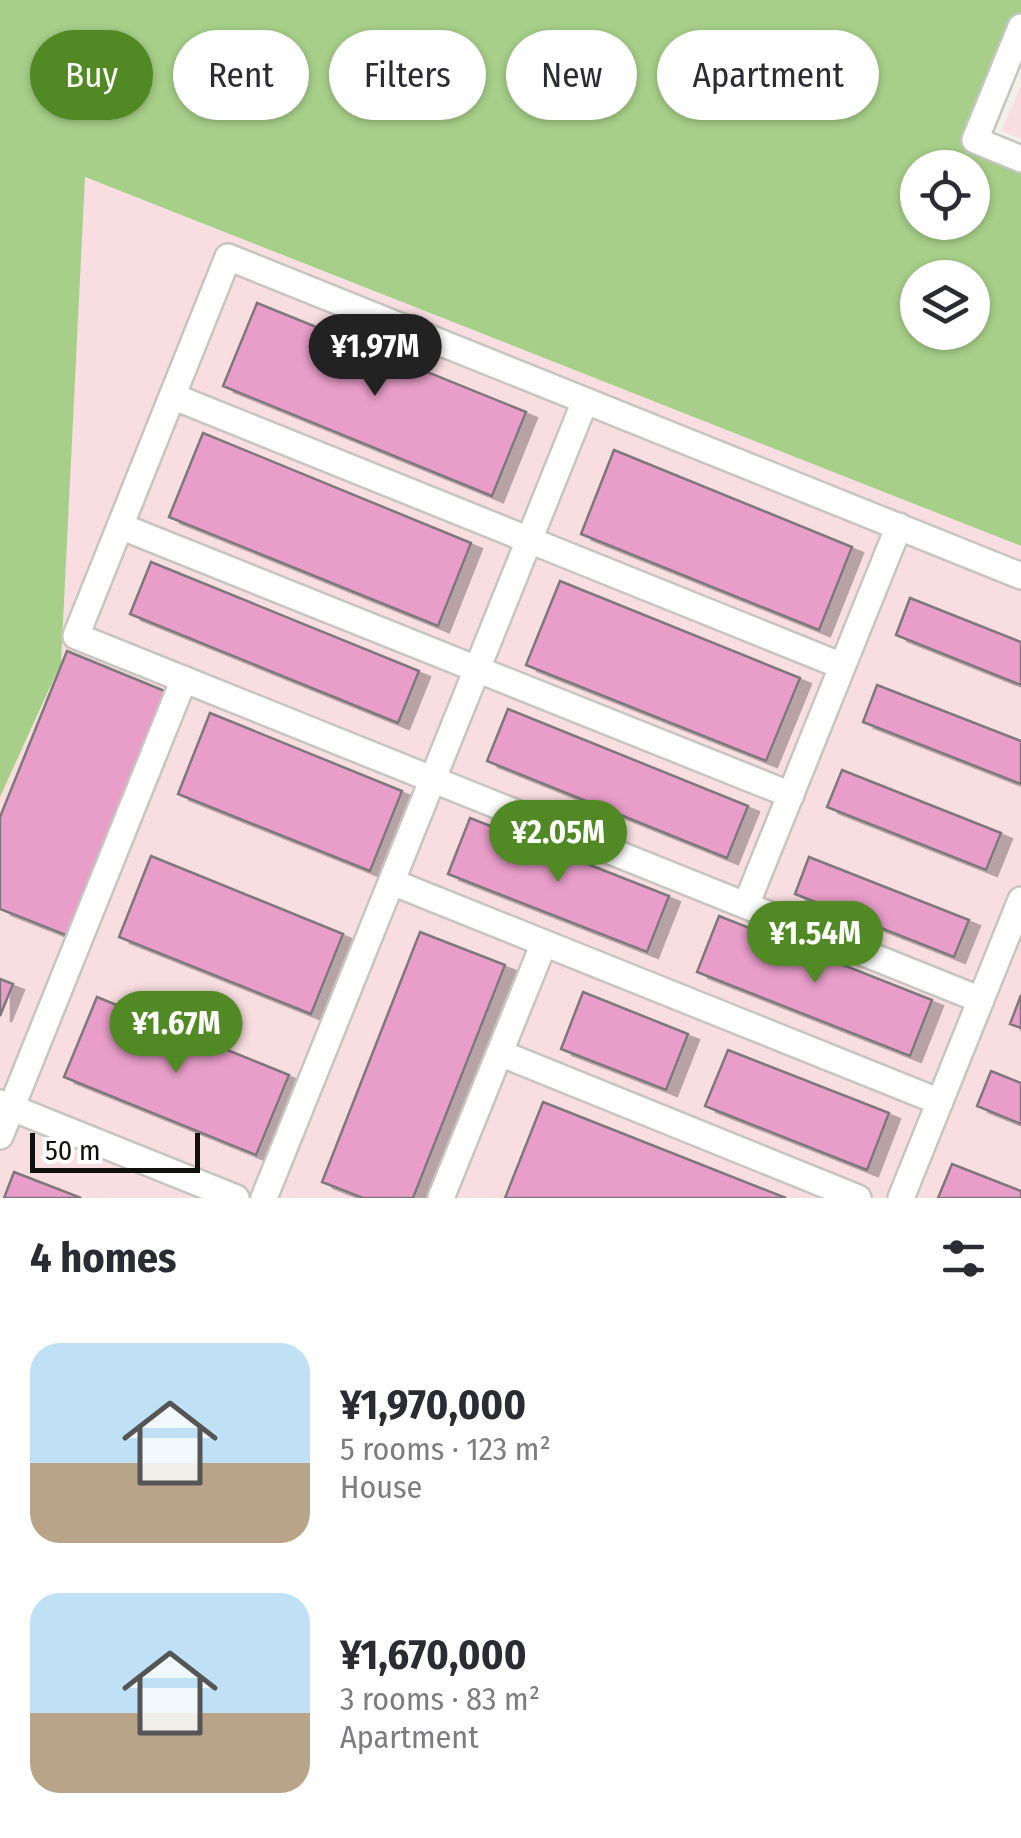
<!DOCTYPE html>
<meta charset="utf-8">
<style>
body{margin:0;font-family:"Fira Sans Condensed",sans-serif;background:#f7f7f7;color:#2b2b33;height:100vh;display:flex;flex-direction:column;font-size:38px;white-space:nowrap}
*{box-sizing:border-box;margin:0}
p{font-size:32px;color:#7c7c81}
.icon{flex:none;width:55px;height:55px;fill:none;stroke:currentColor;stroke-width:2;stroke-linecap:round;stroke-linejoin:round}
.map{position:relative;height:1198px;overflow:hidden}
.drawer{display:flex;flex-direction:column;background:#fff;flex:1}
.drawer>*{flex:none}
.guide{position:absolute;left:30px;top:30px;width:962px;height:90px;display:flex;gap:20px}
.buttons{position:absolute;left:900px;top:150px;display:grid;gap:20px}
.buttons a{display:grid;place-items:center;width:90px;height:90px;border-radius:50%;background:#fff;box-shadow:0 2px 8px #0004;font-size:50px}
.scale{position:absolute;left:30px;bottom:25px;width:170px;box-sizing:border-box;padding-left:10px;border:5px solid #11100e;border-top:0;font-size:28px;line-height:35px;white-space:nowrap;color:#11100e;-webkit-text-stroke:8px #fff;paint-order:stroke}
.price{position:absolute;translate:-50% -85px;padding:0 22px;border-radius:35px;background:#518925;color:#fff;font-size:32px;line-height:65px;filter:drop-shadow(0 2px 5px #0008)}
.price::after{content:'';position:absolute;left:50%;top:60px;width:30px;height:22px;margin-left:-15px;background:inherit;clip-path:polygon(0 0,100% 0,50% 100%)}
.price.selected{background:#222;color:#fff}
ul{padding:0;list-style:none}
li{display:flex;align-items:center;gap:30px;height:250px;padding:0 30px}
li span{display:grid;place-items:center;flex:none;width:280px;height:200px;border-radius:30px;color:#555}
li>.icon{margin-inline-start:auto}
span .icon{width:120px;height:120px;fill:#fffc;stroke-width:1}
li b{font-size:42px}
h2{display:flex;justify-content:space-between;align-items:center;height:120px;padding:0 30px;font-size:42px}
.chip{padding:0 35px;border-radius:45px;background:#fff;box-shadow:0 2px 8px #0004;font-size:35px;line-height:90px}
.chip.selected{background:#518925;color:#fff}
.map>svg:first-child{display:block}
.industrial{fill:#f9dee1}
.forest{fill:#a7cf89;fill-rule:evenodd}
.building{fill:#e89ec9;stroke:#7e787b;stroke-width:2.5;filter:url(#shadow)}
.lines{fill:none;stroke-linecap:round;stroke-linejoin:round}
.minor-casing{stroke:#c7c5bf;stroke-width:30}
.minor{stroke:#fff;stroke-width:25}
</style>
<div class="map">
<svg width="1021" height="1198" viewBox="0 0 1021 1198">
<defs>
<filter id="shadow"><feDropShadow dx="11" dy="6" stdDeviation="0" flood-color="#0004"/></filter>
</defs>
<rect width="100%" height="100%" fill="#f1f0ea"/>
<path class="industrial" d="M1021,85V139L1001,131Z
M84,177L1021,546V1198H0V797L61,663Z"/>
<path class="forest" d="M0,0H1021V26L975,139L1021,160V546L85,177L61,663L0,797ZM918,168H972V222H918ZM918,278H972V332H918Z"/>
<path class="building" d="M257,303L526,412L492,496L223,386Z
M203,433L471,543L438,626L169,517Z
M614,450L852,547L819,630L581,534Z
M151,562L419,671L398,723L130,614Z
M560,581L800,678L766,761L526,665Z
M910,598L1021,642V685L896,635Z
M67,651L167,692L68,936L0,909V817Z
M877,685L1021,741V784L863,722Z
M508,709L748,806L727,858L487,761Z
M210,713L402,791L370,871L178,794Z
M842,770L1001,833L986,870L827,807Z
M470,818L669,896L647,952L448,874Z
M151,856L343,934L311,1014L119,937Z
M809,857L969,920L954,957L795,894Z
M719,916L932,1000L910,1056L697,972Z
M420,932L505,965L413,1198H363L322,1182Z
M0,979L13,984L0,1016Z
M583,992L688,1034L666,1090L561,1049Z
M1021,995V1028L1010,1024Z
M97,997L289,1075L256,1155L64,1077Z
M728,1050L889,1113L867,1170L705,1106Z
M991,1071L1021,1083V1124L977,1106Z
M543,1102L786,1198H505Z
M952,1164L1021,1191V1198H938Z
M14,1172L81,1198H4Z"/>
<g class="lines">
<defs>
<path id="minor" d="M1021,27L975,140L1021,159
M172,396L842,666
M120,526L791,795
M392,882L940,1102
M746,905L899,526
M981,1000L76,636L228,257L1021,576
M500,1053L858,1198
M0,1103L236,1198
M0,1136L184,679
M264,1198L585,401
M441,1198L544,943
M901,1198L1021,900"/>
</defs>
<use href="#minor" class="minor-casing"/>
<use href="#minor" class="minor"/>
</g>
</svg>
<div class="buttons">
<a><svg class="icon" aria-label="locate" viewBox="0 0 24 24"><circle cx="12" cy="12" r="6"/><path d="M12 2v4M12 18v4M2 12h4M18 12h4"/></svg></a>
<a><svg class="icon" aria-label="layers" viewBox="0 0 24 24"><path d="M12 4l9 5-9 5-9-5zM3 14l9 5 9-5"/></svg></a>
</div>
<div class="scale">50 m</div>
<b class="price selected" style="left:375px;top:399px">¥1.97M</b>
<b class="price" style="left:558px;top:885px">¥2.05M</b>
<b class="price" style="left:815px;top:986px">¥1.54M</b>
<b class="price" style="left:176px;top:1076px">¥1.67M</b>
<div class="guide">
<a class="chip selected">Buy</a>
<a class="chip">Rent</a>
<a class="chip">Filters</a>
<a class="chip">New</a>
<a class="chip">Apartment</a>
</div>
</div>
<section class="drawer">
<h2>4 homes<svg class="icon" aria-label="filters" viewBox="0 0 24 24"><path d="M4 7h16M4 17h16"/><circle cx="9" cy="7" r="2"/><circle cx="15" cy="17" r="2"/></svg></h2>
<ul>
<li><span style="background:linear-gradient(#bfe0f5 60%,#b9a48a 0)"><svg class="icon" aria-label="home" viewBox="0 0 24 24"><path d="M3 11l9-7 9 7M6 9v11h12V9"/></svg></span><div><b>¥1,970,000</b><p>5 rooms · 123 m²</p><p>House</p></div></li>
<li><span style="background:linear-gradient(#bfe0f5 60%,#b9a48a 0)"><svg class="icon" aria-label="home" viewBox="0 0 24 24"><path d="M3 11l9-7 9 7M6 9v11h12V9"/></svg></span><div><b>¥1,670,000</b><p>3 rooms · 83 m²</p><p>Apartment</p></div></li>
</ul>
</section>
